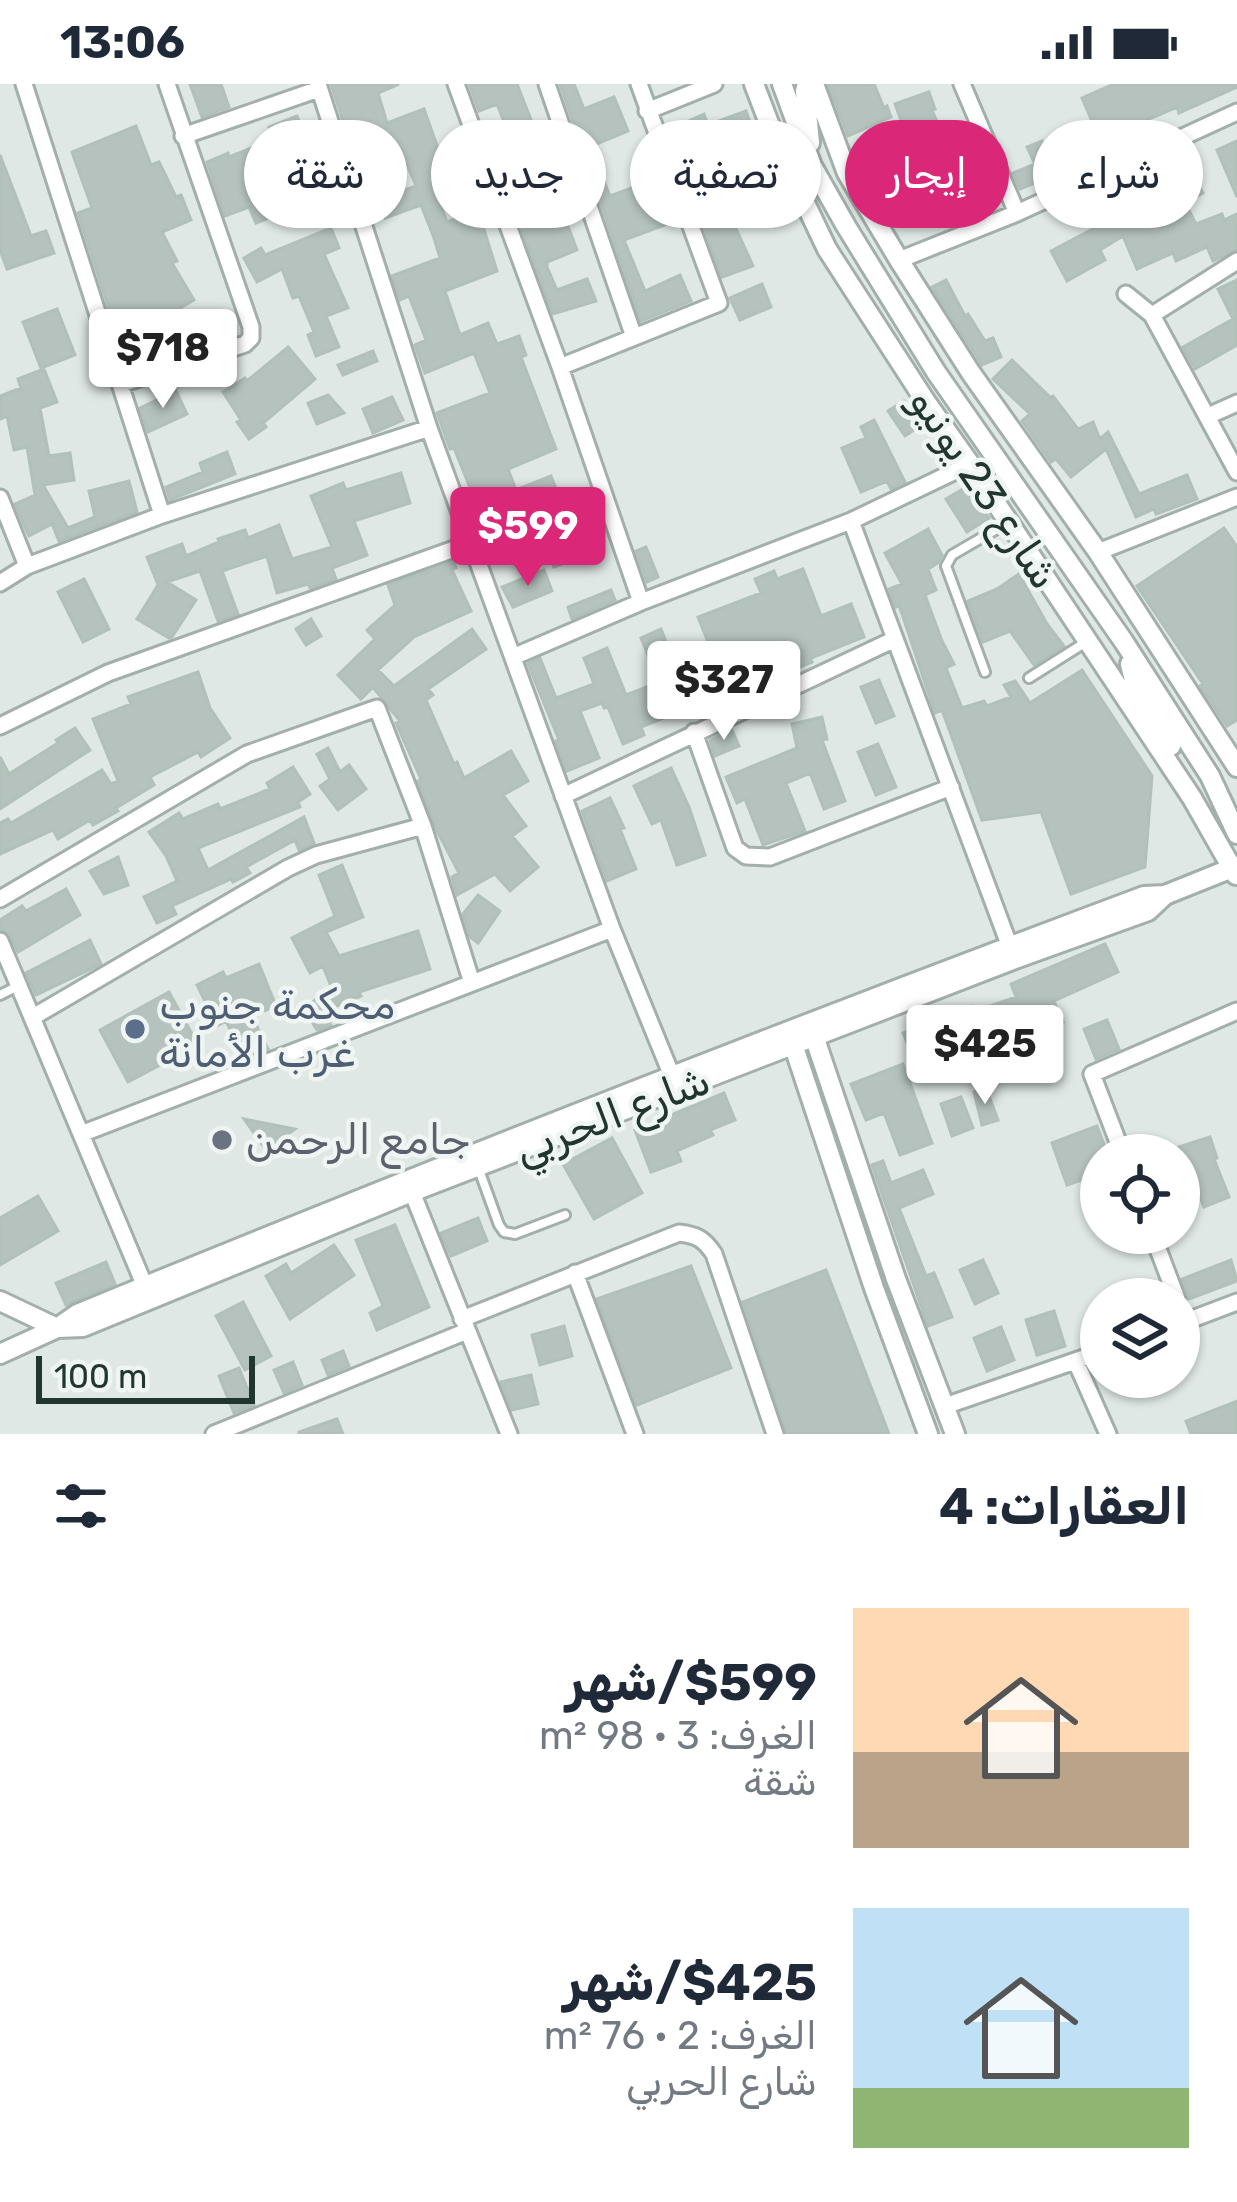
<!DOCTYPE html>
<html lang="ar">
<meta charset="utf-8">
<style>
body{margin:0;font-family:Rubik,Vazirmatn,sans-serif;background:#f6f6f7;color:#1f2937;direction:rtl;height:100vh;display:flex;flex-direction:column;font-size:45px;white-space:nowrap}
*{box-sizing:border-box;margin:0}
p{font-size:39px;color:#747a83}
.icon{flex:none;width:66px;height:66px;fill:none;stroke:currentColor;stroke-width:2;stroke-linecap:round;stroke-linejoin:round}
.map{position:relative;height:1350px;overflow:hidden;direction:ltr}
.panel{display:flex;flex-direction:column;background:#fff;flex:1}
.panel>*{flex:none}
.guide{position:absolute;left:36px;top:36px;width:1167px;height:108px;direction:rtl;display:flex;gap:24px}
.fabs{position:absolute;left:1080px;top:1050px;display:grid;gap:24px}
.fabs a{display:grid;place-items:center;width:120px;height:120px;border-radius:50%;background:#fff;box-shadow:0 3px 9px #0004;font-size:60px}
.scale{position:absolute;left:36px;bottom:30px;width:219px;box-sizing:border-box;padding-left:12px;border:6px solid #223630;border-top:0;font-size:33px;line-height:42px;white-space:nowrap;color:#223630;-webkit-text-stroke:9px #eff5f2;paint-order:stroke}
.price{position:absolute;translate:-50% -102px;padding:0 27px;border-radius:12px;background:#fff;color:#222;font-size:39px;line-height:78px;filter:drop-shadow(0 3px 6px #0008)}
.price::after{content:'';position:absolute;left:50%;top:72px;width:36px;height:27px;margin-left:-18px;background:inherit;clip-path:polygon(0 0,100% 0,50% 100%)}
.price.active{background:#db2777;color:#fff}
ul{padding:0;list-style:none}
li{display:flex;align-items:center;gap:36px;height:300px;padding:0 48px}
li span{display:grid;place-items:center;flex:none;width:336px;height:240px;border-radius:0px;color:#555}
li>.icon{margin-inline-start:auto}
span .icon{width:144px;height:144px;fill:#fffc;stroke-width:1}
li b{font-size:51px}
h2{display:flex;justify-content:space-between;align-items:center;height:144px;padding:0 48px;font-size:51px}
.tag{padding:0 42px;border-radius:54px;background:#fff;box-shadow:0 3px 9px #0004;font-size:42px;line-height:108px}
.tag.active{background:#db2777;color:#fff}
.status{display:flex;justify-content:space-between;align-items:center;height:84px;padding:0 60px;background:#fff;direction:ltr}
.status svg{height:33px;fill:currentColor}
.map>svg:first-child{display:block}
.building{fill:#b5c2bd;stroke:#b2c0ba;stroke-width:3}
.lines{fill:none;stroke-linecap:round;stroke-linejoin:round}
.service-casing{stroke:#a3afaa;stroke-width:14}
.minor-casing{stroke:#a3afaa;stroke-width:21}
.tertiary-casing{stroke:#a3afaa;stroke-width:24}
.service{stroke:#fff;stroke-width:8}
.minor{stroke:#fff;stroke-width:15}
.tertiary{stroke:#fff;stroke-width:18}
.service-dot{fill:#5c6f8a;stroke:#eff5f2;stroke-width:4.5}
.worship-dot{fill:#6b7280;stroke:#eff5f2;stroke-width:4.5}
.labels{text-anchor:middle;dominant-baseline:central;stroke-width:9;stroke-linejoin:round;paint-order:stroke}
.street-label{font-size:42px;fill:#223630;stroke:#eff5f2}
.service-label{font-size:42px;fill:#4e5e75;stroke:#eff5f2;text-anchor:start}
.worship-label{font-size:42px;fill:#5b616d;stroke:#eff5f2;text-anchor:start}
</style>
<div class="status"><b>13:06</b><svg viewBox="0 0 49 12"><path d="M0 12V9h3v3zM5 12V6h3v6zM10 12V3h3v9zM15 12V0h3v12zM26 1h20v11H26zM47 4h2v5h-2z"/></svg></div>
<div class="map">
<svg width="1237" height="1350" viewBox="0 0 1237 1350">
<rect width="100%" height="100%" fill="#dfe8e4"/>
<path class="building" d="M190,0H221L229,23L202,33Z
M331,0H399L378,9L387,39L424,25L440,70L447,68L454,86L451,87L457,101L454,103L458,113L440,120L447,138L465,131L469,141L481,136L497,187L445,207L460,251L488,239L497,260L519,252L526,271L521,273L556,365L508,385L516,406L551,392L561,417L568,415L579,447L582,446L592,468L554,483L541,451L487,467L480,443L485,441L454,364L450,365L437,329L490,309L474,269L425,289L415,261L426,256L409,212L400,216L392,192L440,174L434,154L421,121L385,134L378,116L416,102L402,69L359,86Z
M469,0H517L568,130L564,132L577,166L547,178V183L557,206L587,195L596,217L553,230L511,115L530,108L522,87L503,94L493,66L512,58L497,20L479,27Z
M560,0H574L584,25L614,13L628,47L594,61L598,71L594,72L610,112L648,98L652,109L664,104L672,125L660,130L665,141L624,156L645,207L680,191L691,217L641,237Z
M828,0H874L884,24L887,22L891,33L848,52Z
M1114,0H1237V3L1179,29L1177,23L1100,56L1082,14Z
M929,8L935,25L932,26L953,75L929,85L939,109L977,93L989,121L934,141L921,112L886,127L857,78L908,55L895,20Z
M746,27L771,99L775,97L783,118L733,138L753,182L722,193L669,46L704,30L708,41Z
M297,32L324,101L273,121L277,131L256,139L249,123L225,132L207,78L228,69L229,73L274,55L269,43Z
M136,42L151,81L159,78L176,113L181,111L191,136L162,148L177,177L172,179L194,216L147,243L148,246L136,250L147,279L128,285L78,129L92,124L72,68Z
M1042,57L1060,96L1045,103L1042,96L1020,105L1013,89L1035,80L1027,63Z
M1237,57V113L1217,66Z
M0,71L31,152L46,147L54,169L7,185L0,166Z
M1181,71L1203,109L1191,116L1169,77Z
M1181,111L1196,140L1222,130L1224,136L1237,130V165L1213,177L1207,163L1176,177L1173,169L1137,185L1123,152L1100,166L1105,176L1067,197L1051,167L1102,140L1099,135L1126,118L1136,133Z
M331,144L339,164L324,170L348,224L326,232L339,263L316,272L308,251L314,248L299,212L293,214L282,185L257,198L244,174L261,164L265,171Z
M946,196L965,232L968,230L985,257L993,254L1001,273L982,281L932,203Z
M1237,196V261L1195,285L1183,263L1233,235L1218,205Z
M762,200L771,223L740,236L730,214Z
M57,225L75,271L41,284L23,238Z
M225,238L230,252L193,264L188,253Z
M288,263L315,295L263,339L266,343L249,355L237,338L241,336L223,308L245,294L247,297Z
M373,267L377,277L343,291L338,281Z
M1012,276L1051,314L1053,312L1078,345L1093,338L1100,355L1108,348L1139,410L1187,391L1197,415L1156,430L1154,425L1136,433L1106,365L1071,393L1056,375L1051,378L1022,337L1030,330L993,295Z
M44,285L57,318L40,324L49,372L70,369L74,396L43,401L68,444L95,433L89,407L129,397L137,428L59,457L52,440L29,452L25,444L15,420L35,411L27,363L14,366L7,332L0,335V312L21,304L18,295Z
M176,307L187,330L148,348L140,324Z
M328,311L344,329L317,340L308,319Z
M392,313L403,336L373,349L363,325Z
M904,317L920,342L905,352L888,327Z
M874,336L905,398L891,405L887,397L861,408L842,364L866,354L861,343Z
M227,368L235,390L170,416L166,403L203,388L200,379Z
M401,389L410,419L354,437L367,471L332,484L336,495L310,504L308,500L277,509L267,472L222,487L238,530L218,537L200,487L167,498L196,516L172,553L169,554L137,535L158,501L147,473L182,460L186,472L219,458L218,455L245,446L248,454L279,441L292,475L332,463L311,412L343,399L346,406Z
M968,402L989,434L967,448L946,415Z
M1224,444L1237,463V636L1227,642L1200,602L1203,600L1137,502Z
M928,445L942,471L938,479L928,485L936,506L925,511L942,557L954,580L946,584L962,624L984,617L987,622L1011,613L1004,601L1015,597L1030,619L1082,586L1152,692L1145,783L1071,810L1041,728L982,736L942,626L935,629L899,521L896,523L889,505L902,500L885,469Z
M646,463L658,493L647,498L636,467Z
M454,478L456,484L452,486L471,527L414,553L378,586L394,602L472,545L486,565L428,605L433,611L426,616L454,680L457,678L464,694L511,667L528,697L503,711L526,742L512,752L538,783L510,807L495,790L457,811L452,793L459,789L438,749L418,697L421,695L396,639L400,637L373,603L361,615L338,591L375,555L367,546L395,521L388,501Z
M803,485L821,532L851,520L864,553L811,574L812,578L778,592L762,598L758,589L684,619L686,625L641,643L644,651L623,660L608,623L604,624L602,619L580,627L599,674L567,687L556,657L559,656L528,580L540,574L556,614L594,600L584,574L607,564L626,611L652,601L657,614L692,599L689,591L717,580L698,533L761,509L755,495L774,487L777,495Z
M544,486L552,507L513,523L502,503Z
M1019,490L1047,540L1064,562L1034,581L1010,547L983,558L968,517L997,505Z
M84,495L109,545L83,558L58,508Z
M611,506L615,516L572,535L568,523Z
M311,535L321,552L306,561L296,545Z
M661,545L674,578L654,586L641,554Z
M198,588L210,624L230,654L201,673L198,668L150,693L154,701L116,724L118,727L93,741L90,736L58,755L53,746L0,770V739L8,735L11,739L102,686L111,700L118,697L93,635L131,620L128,613Z
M879,596L894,632L876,639L861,603Z
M822,633L827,655L822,656L845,717L824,725L810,689L786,699L805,747L763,761L745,715L737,719L726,693L797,664L792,640Z
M75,644L90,666L0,725V673L9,690L58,659L56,656Z
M732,646L739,662L715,672L710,656Z
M878,660L896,703L876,711L858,668Z
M328,664L340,688L349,681L366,705L338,726L320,702L330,695L317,670Z
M293,683L310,710L298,718L300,723L198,764L208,786L304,733L314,759L299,766L295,756L246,783L250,789L233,798L231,795L172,822L176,830L157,839L144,813L177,797L166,772L149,748L179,729L183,735L218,720L220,725L270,705L267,699Z
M671,684L689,723L705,771L677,781L661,736L652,740L634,702Z
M610,714L624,744L620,745L636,785L607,797L582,727Z
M118,773L128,801L104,810L90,787Z
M342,781L363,833L326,848L339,872L418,847L430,885L359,908L361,912L323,928L331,941L317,946L303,924L332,905L323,882L310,889L292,854L335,832L319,791Z
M66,805L80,831L18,868L10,851L0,845V836L22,822L26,827Z
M478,811L500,827L478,859L470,853L463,830Z
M90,856L101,880L36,911L26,889Z
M1105,860L1118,888L1054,917L1063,938L1021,957L1027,974L1005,981L1000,967L966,975L955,926L972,922L973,928L1016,913L1011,900Z
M259,880L276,922L252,932L268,965L244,974L226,937L217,942L197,901L223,888L226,894Z
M169,908L198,961L128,998L100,946Z
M1107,936L1119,965L1096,975L1084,945Z
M930,938L943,968L916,979L903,949Z
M903,980L932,1059L900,1071L884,1029L866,1036L851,1000Z
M986,1004L998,1036L982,1041L974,1008Z
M724,1009L735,1036L710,1046L713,1051L677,1067L681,1077L651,1088L635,1046Z
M961,1013L973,1044L952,1052L941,1020Z
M244,1035L295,1045L266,1066Z
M1097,1042L1108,1071H1101V1089L1067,1101L1052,1059Z
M1210,1053L1217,1074L1214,1075L1229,1113L1204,1123L1179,1063Z
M612,1054L642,1109L594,1135L563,1080Z
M883,1077L891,1099L923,1086L933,1110L899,1124L926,1192L934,1189L952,1233L928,1242L872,1081Z
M38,1112L58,1147L0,1181V1134Z
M478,1134L487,1157L451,1172L441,1149Z
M395,1141L429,1223L377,1246L370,1229L383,1222L356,1156Z
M334,1161L354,1191L290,1235L266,1192L286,1180L291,1189Z
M983,1176L998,1209L975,1220L960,1186Z
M1231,1176L1237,1197L1189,1215L1182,1195Z
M106,1178L115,1200L66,1221L56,1199Z
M691,1182L731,1284L637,1321L597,1215Z
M826,1186L889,1350H787L743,1218Z
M243,1218L271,1272L245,1286L216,1232Z
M1054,1227L1065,1262L1037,1271L1026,1236Z
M564,1242L572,1272L540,1281L532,1251Z
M1001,1243L1014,1276L987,1287L974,1254Z
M343,1267L349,1282L328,1291L322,1276Z
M293,1278L302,1301L284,1309L274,1286Z
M239,1284L254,1321L234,1329L219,1292Z
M531,1291L538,1320L512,1326L501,1298Z
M1237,1317V1350H1191L1186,1337Z
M337,1335L343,1350H299V1348Z"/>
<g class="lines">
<defs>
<path id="service" d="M985,588L946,482L952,471L1007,439
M1029,594L1086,558
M0,911L18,902
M478,1083L499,1141L504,1148L515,1150L565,1131"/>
<path id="minor" d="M24,0L162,431
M318,0L429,344L612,845L672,992
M456,0L560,283L641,518
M547,0L634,253
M962,0L1017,129
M647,27L714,0
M183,52L319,5
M899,176L1017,129L1237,28
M1126,210L1152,231L1237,388
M1152,231L1237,177
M560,283L719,219L639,0
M121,300L245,260L251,254V243L167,0
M1208,332L1237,319
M0,414L27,482
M851,437L1010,863
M1098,468L1237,413
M0,499L27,482L162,431L429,344
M513,573L641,518L851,437L970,380
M0,642L108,589L471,459
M694,648L735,764L746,772L770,773L951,703
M563,712L895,555
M0,815L247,670L377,624L423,742L472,899
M0,857L149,1212
M33,933L288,784L316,771L423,742
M81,1050L612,845
M1123,1071L1092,990L1237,927
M412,1108L509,1350
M1152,1149L1177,1215
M575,1189L635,1350
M462,1235L679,1149C697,1151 704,1155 714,1170L775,1350
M1179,1240L1237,1218
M1076,1278L1108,1350
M945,1322L1101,1268
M214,1350L467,1247"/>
<path id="tertiary" d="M754,0L777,60L827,165L926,318L970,380L1192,714L1236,791
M782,0L812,82L846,142L936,288L1124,558L1210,692L1237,750
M807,0L805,7L810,59
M814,0L847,89L899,176L971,289L1098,468L1237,683
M1130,580L1137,608L1171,662
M814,952L896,1195L955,1350
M793,960L874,1204L928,1350
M0,1217L57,1244L83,1243L412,1108L1015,875L1148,827L1165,811
M0,1270L57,1244L77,1230C430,1085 786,946 1144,812L1165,811L1237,782"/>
</defs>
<use href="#service" class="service-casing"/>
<use href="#minor" class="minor-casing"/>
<use href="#tertiary" class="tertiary-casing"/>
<use href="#service" class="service"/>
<use href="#minor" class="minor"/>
<use href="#tertiary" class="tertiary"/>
</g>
<circle class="service-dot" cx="135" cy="945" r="12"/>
<circle class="worship-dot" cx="222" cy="1056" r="12"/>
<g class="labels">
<g class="street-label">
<text transform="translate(984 404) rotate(56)">شارع 23 يونيو</text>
<text transform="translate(612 1031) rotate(-21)">شارع الحربي</text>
</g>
<g class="service-label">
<text x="159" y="921">محكمة جنوب<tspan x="159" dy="48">غرب الأمانة</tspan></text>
</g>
<g class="worship-label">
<text x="246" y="1056">جامع الرحمن</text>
</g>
</g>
</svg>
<div class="fabs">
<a><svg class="icon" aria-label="locate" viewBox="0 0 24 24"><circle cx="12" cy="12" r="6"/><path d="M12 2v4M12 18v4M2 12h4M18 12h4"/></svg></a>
<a><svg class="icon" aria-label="layers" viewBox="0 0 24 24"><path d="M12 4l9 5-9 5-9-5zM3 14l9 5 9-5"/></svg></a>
</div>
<div class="scale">100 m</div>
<b class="price" style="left:163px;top:327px">$718</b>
<b class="price active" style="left:528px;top:505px">$599</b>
<b class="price" style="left:724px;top:659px">$327</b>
<b class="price" style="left:985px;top:1023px">$425</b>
<div class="guide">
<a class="tag">شراء</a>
<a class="tag active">إيجار</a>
<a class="tag">تصفية</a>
<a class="tag">جديد</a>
<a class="tag">شقة</a>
</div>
</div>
<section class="panel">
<h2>العقارات: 4<svg class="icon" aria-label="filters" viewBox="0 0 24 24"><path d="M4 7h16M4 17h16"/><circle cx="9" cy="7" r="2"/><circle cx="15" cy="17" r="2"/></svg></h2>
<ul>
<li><span style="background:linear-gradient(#ffd9b3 60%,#b9a48a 0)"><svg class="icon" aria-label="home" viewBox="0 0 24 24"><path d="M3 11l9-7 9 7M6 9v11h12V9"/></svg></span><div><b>$599/شهر</b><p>الغرف: 3 · 98 m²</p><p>شقة</p></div></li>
<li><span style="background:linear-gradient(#bfe0f5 75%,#8fb573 0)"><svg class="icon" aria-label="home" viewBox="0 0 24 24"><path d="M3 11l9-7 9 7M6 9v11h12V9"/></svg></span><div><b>$425/شهر</b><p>الغرف: 2 · 76 m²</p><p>شارع الحربي</p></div></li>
</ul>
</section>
